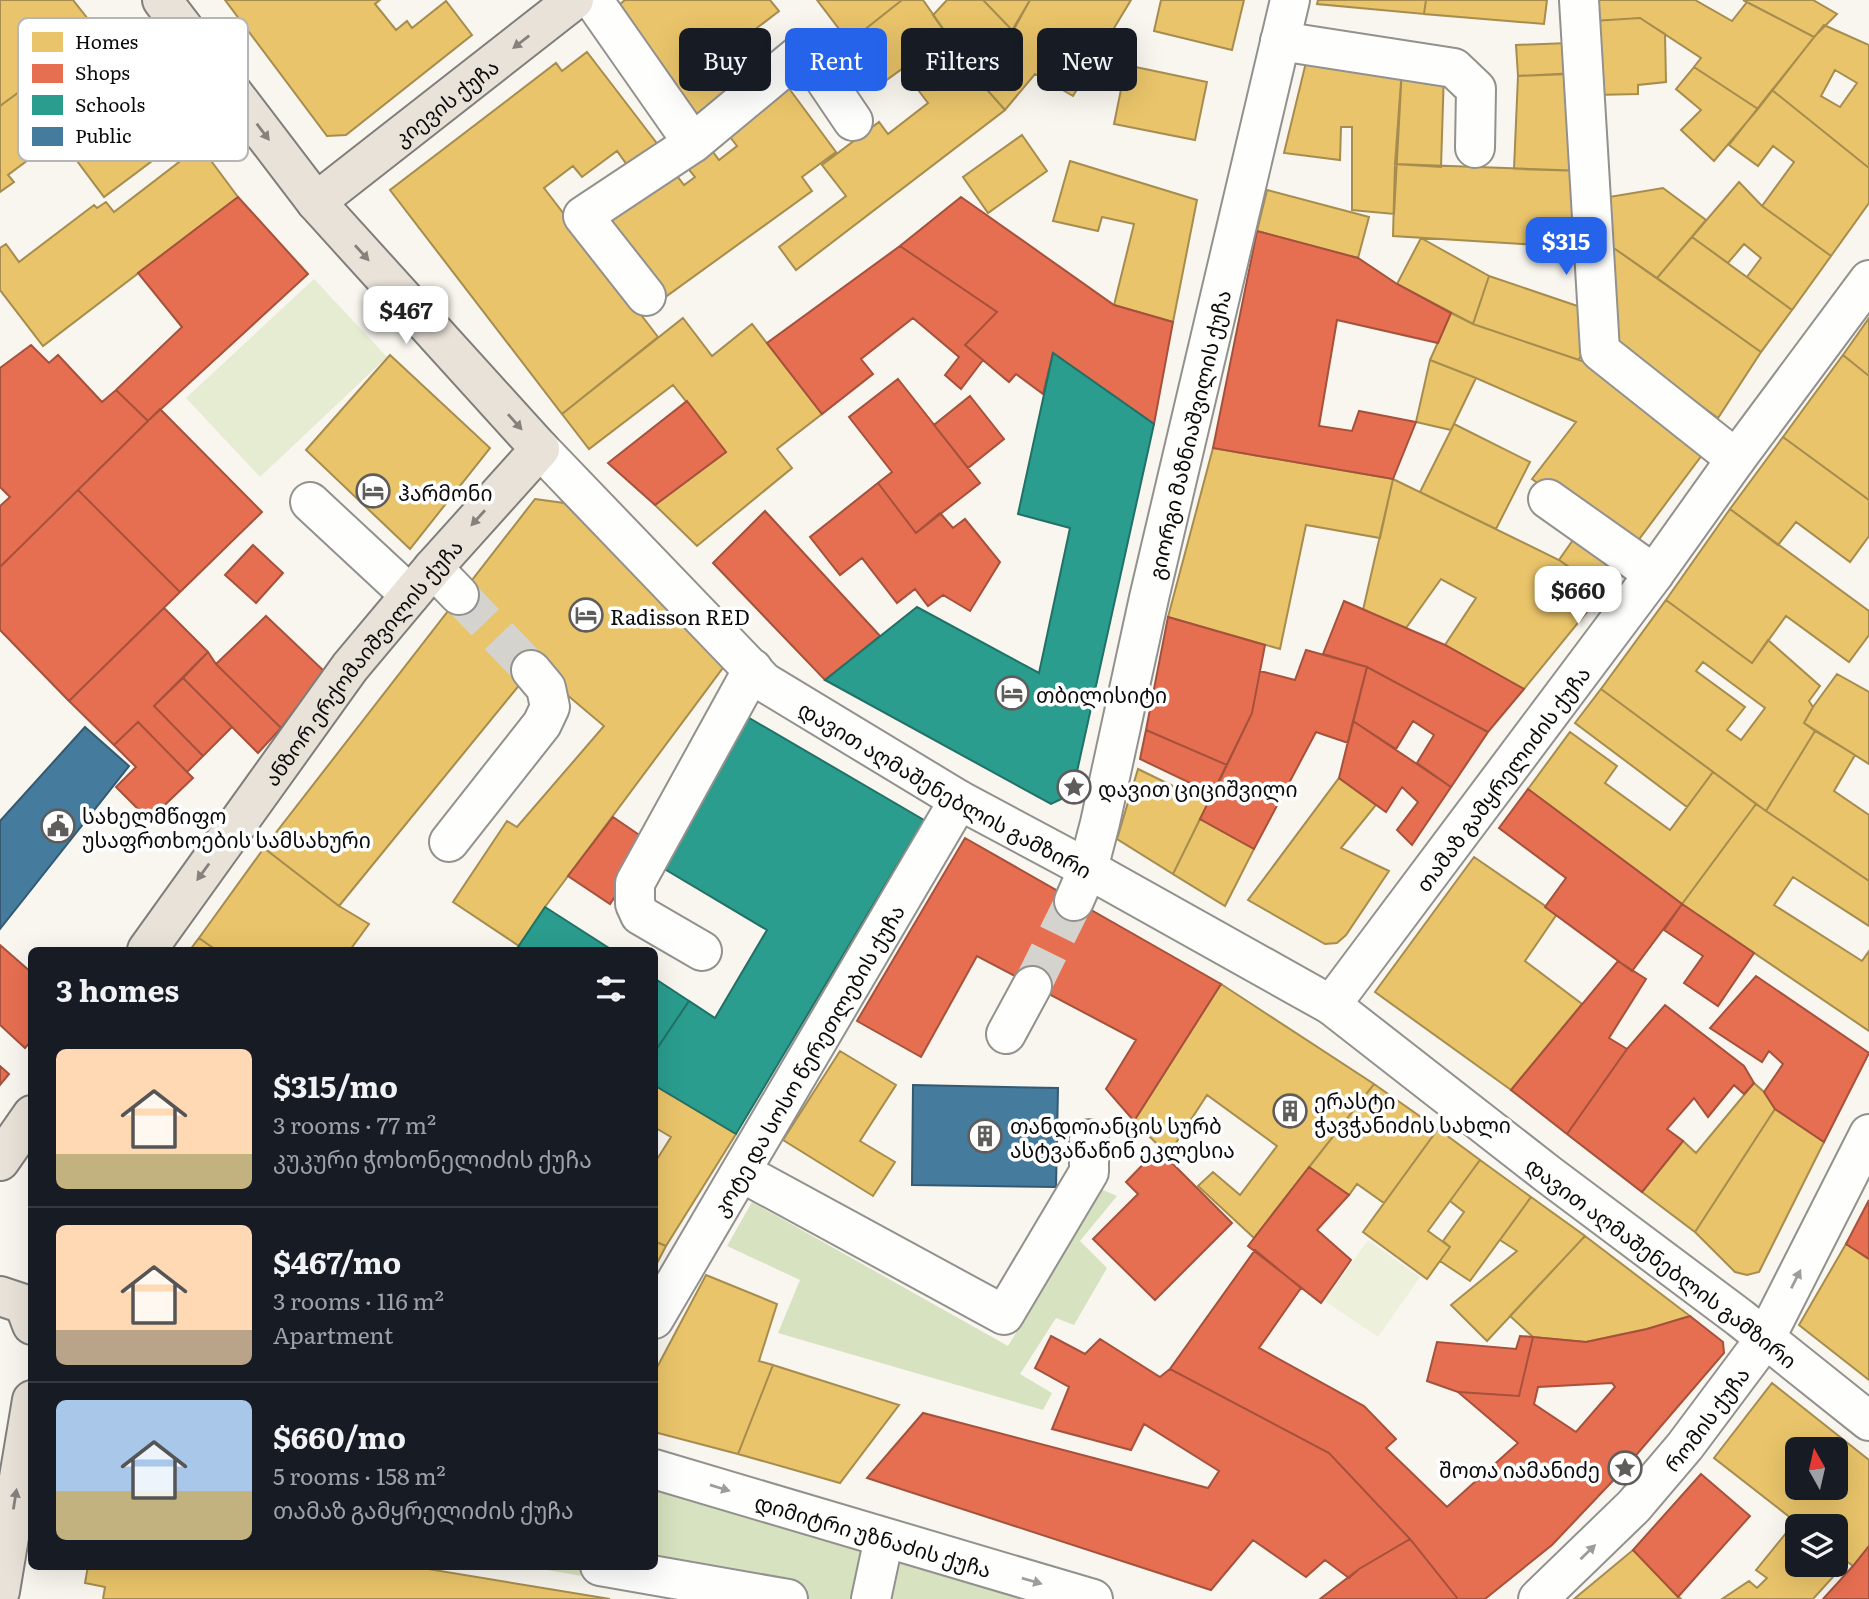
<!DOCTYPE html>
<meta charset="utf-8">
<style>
body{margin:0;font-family:Literata,"Noto Sans Georgian",serif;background:#242831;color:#f1f3f6;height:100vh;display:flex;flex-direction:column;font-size:26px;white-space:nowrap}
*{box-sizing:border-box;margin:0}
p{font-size:23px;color:#9ea1a6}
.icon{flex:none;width:38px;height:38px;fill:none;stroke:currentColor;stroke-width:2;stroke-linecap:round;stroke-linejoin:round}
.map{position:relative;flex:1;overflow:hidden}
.drawer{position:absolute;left:28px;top:947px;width:630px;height:623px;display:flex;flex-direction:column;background:#171b24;border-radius:10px;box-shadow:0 7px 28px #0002}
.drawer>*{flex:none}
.top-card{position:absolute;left:679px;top:28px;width:665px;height:63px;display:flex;gap:14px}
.needle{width:46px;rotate:352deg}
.tools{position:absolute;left:1785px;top:1437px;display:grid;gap:14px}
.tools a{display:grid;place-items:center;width:63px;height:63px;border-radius:10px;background:#171b24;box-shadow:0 7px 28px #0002;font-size:35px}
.price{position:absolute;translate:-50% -60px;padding:0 16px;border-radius:14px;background:#fff;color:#222;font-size:23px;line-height:46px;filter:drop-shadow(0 2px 4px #0008)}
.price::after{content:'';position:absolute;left:50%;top:42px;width:21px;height:16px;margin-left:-10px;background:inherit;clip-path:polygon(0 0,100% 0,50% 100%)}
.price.selected{background:#2563eb;color:#fff}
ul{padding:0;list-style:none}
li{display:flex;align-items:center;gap:21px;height:175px;padding:0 28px}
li+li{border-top:2px solid #363941}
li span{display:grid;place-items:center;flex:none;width:196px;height:140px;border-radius:10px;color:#555}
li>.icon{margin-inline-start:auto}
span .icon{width:84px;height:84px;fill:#fffc;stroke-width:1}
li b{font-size:30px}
h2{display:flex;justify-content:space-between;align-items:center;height:84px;padding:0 28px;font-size:30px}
.pill{padding:0 24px;border-radius:10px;background:#171b24;box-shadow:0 7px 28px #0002;font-size:24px;line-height:63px}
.pill.selected{background:#2563eb;color:#fff}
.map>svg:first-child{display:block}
.green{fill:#e5ecd1}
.forest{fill:#d7e2c0}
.pitch{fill:#edf0da}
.homes{fill:#e9c46a;stroke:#a68c4e;stroke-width:2;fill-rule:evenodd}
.shops{fill:#e76f51;stroke:#a5513c;stroke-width:2;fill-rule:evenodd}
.schools{fill:#2a9d8f;stroke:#217167;stroke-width:2}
.public{fill:#457b9d;stroke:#345971;stroke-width:2}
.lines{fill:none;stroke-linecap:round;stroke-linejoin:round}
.minor-tunnel{stroke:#d5d3cd;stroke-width:38;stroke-dasharray:38 19;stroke-linecap:butt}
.minor-casing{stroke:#92918e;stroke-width:42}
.major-casing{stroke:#7f7e7b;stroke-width:42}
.minor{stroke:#fefefd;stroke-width:38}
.major{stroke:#e9e2d9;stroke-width:38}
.oneway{fill:#85817c}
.oneway2{fill:#9d9d9c}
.labels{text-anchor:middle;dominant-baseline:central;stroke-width:7;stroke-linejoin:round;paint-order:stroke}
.street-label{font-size:21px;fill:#0b0b0b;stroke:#fff}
.poi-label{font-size:21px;fill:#0b0b0b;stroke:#fff;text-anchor:start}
.key{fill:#fff;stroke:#b6b6b6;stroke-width:2}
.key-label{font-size:19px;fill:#0b0b0b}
</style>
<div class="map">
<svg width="1869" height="1599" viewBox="0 0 1869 1599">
<rect width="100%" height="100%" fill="#f9f6ef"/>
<path class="green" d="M314,279L387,357L260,477L186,398Z"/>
<path class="forest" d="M1069,1175L1117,1196L1080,1241L1107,1268L1074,1325L1056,1318L1020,1374L1052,1393L1043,1410L778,1333L800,1280L727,1246L752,1202L1008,1346L1058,1263Z
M655,1489L1042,1599H718L523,1566H654Z"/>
<path class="pitch" d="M1368,1240L1420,1277L1378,1337L1325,1301Z"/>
<path class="homes" d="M0,0H73L99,33L0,106Z
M225,0H380L375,4L396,30L407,21L412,28L446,1L472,35L346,135L327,136Z
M625,0H770L779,11L735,45L762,79L703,124L614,9Z
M817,0H902L849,42Z
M902,0H923L981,83L1005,110L796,270L779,247L846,196L822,165L879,122L888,134L928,103L902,69L881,84L849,42Z
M947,0H983L1013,31L981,83L933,15Z
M983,0H1030L1013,31Z
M1030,0H1131L1073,96L1035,74L1005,110L981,83Z
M1161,0H1244L1232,50L1154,31Z
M1318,0H1426L1424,14L1317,4Z
M1426,0H1547L1544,24L1424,14Z
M1592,0H1695L1732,21L1747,2L1814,37L1758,109L1694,67L1701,58L1640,18L1593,21Z
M1743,0H1813L1837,14L1814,37Z
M1640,18L1665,34L1666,82L1638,85V94L1595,95L1593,21Z
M1824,25L1869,45V168L1772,90ZM1835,70L1857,83L1840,107L1821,96Z
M99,33L180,140L104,197L59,137L8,175L14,182L0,192V106Z
M1568,43L1569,74L1518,76L1516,45Z
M587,52L659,146L630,169L617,151L582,177L573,166L544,188L658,337L562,414L390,190L556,63L562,71Z
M1308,54L1402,68L1394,214L1352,210V127H1341L1340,160L1284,153Z
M1126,65L1207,82L1195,140L1114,124Z
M1694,67L1758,109L1714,161L1681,130L1701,110L1676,89Z
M1402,68L1444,72L1441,167L1395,164Z
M1575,73L1584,171L1514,169L1518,76Z
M785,83L836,152L802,177L812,191L664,298L607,221L674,172L684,185L695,177L686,166L710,148L719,160L737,146L723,128Z
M1772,90L1869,168V203L1831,256L1762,206L1794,162L1773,146L1758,166L1729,145Z
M1022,135L1047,171L988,213L963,177Z
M200,146L238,197L43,346L0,290V248L6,244L19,262L94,205L97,208L106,202L114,212Z
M1070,161L1197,200L1173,322L1114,305L1134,224L1102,217L1098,231L1053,221Z
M1395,164L1584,171L1587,248L1393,236Z
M1739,182L1762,206L1831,256L1792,310L1747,277L1761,258L1744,244L1728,263L1692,237Z
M1663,188L1706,220L1657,278L1608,244L1603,198Z
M1267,190L1369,217L1358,258L1257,231Z
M1692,237L1792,310L1761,352L1657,278Z
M1421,238L1489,276L1473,324L1397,284Z
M1608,244L1761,352L1718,418L1619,346Z
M1489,276L1595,312L1579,360L1473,324Z
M1451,313L1473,324L1585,362L1711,443L1631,550L1532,479L1576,422L1476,378L1430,360Z
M683,318L712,356L752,324L822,414L777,449L792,468L697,546L655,505L726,452L673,385L589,449L562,414Z
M1869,318V376L1843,355Z
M390,355L490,448L410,549L306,450Z
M1843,355L1869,376V500L1783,437Z
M1430,360L1476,378L1451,430L1416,422Z
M1454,424L1530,462L1496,529L1420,492Z
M1783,437L1869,500V536L1850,562L1796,522L1778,545L1730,509Z
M1213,448L1393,479L1380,538L1306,525L1280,649L1168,617Z
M1393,479L1559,560L1604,591L1524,689L1445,645L1476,598L1441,579L1406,628L1363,610Z
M535,499L564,503L725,665L545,907L519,946L453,902L507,821L517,827L604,726L534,667L339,906L264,848Z
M1730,509L1869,611V635L1849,662L1786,616L1752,663L1666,600Z
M1580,530L1624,560L1604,591L1559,560Z
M1666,600L1752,663L1768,640L1820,686L1809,701L1813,707L1804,723L1815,731L1766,811L1601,689ZM1703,662L1765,708L1741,740L1727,730L1745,707L1696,671Z
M1837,674L1869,692V764L1804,723L1813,707Z
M1601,689L1713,772L1687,807L1575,723Z
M1815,731L1855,755L1834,791L1869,815V881L1766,811Z
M1570,732L1617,766L1605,783L1670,830L1713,772L1756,804L1682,904L1528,789Z
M1138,769L1208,803L1173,874L1117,839Z
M1339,778L1376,805L1341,848L1389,871L1346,935L1337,943L1325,944L1248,900Z
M1756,804L1869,881V926L1793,877L1774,905L1862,961L1869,951V1031L1682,904Z
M1200,819L1254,849L1225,906L1173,874Z
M264,848L339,906L369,924L350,950H216L199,938Z
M1474,857L1557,914L1525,961L1582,1004L1511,1090L1375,992Z
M199,938L216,950H190Z
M1221,984L1374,1084L1254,1238L1198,1186L1213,1172L1240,1195L1277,1146L1207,1095L1168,1155L1134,1121Z
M840,1051L896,1085L860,1141L895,1162L873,1196L783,1140Z
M1754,1083L1764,1092L1775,1109L1695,1232L1642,1192L1683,1141L1696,1153Z
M1374,1084L1438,1129L1384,1203L1357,1184L1349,1195L1309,1167Z
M654,1085L736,1134L666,1246L654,1241V1164L671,1137L654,1127Z
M1775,1109L1824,1142L1759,1272L1747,1275L1735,1272L1695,1232Z
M1438,1129L1480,1160L1428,1231L1450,1247L1427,1279L1363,1232Z
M1480,1160L1531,1197L1470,1281L1440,1261L1450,1247L1443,1241L1464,1212L1450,1201Z
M1531,1197L1585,1236L1487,1341L1451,1305L1517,1251L1500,1240Z
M1585,1236L1690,1316L1647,1329L1586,1342L1533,1337L1510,1316Z
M654,1241L666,1246L654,1269Z
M1846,1244L1869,1259V1380L1799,1325Z
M706,1275L777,1304L759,1361L773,1365L738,1454L654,1432V1373Z
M773,1365L899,1405L840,1483L738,1454Z
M1772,1383L1869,1460V1546L1853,1566L1836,1553V1526H1801L1714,1458ZM1797,1449H1836V1488H1797Z
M1791,1527L1797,1532V1564H1836V1561L1843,1566L1813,1599H1722L1749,1581L1757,1588L1767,1578L1756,1570Z
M1633,1550L1681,1599H1574Z
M88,1566H410L610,1599H103L105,1587L85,1583Z"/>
<path class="shops" d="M238,197L308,274L148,421L116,390L182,327L138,273Z
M961,197L1114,305L1173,322L1154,424L1053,353L1043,394L1016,374L1009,382L965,345L997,312L900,246Z
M1257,231L1358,258L1397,284L1451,313L1438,343L1337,320L1319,426L1352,431L1359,411L1416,422L1393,479L1213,448Z
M900,246L997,312L965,345L983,360L961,389L945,375L959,357L913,318L861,359L873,374L822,414L767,343Z
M31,345L49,363L58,355L102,402L116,390L148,421L0,567V506L10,497L0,487V368Z
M898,379L980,483L916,533L878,483L892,472L849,417Z
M970,396L1004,439L968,468L934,425Z
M687,401L726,452L655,505L608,463Z
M160,409L262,512L180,592L78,490Z
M878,483L916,533L940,513L953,528L965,519L1000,562L970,611L943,595L928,606L915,589L897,603L862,558L840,575L810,537Z
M78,490L180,592L69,701L0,630V567Z
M765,511L880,636L825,680L713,563Z
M253,545L283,573L256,603L225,575Z
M1344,601L1445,645L1524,689L1488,732L1367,667L1323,654Z
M164,608L208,652L154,706L203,756L187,772L138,722L114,745L69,701Z
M266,616L324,671L281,728L216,664Z
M1168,617L1265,645L1252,713L1227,765L1146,730Z
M1306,650L1367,667L1348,743L1316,732L1254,849L1200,819L1252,713L1260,671L1295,680Z
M208,652L216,664L281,728L258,753L183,678Z
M1367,667L1488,732L1451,787L1417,763L1434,735L1413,721L1396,749L1353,721Z
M183,678L232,727L203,756L154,706Z
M1353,721L1451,787L1412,845L1397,830L1418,802L1402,787L1386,812L1339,778Z
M138,722L193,778L149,820L116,787L136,767L114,745Z
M1146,730L1227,765L1213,794L1140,759Z
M1528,789L1682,904L1632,971L1545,907L1566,878L1499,828Z
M613,817L651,843L610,904L568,876Z
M965,838L1221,984L1134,1121L1106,1089L1136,1040L977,956L921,1057L857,1021Z
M1682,904L1754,953L1718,1006L1684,983L1703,956L1664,930Z
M0,945L32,973V1040L25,1048L0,1025Z
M1618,961L1646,979L1609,1038L1627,1049L1567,1134L1511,1090Z
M1756,976L1869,1053L1824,1142L1775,1109L1764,1092L1783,1064L1769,1051L1762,1062L1710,1028Z
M1665,1005L1744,1066L1754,1083L1744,1094L1734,1085L1708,1117L1694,1098L1667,1129L1683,1141L1642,1192L1567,1134L1627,1049Z
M0,1066L9,1074L0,1085Z
M1158,1149L1232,1223L1155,1300L1093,1239L1138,1194L1126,1182Z
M1309,1167L1349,1195L1317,1230L1351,1260L1321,1303L1248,1246Z
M1869,1200V1259L1846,1244Z
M1255,1250L1301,1288L1259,1348L1364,1406L1396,1439L1386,1448L1447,1507L1518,1443L1458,1392L1519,1396L1533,1337L1586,1342L1647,1329L1690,1316L1723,1342L1724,1353L1625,1468L1552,1545L1485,1599H1458L1410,1539L1329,1453L1170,1369ZM1612,1383L1615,1387L1576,1432L1534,1404L1538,1387Z
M1051,1336L1085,1354L1100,1339L1160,1377L1170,1369L1329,1453L1410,1539L1359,1569L1349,1578L1325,1560L1306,1577L1253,1540L1211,1590L867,1478L923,1413L1208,1488L1219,1471L1144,1424L1131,1450L1052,1429L1069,1387L1035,1368Z
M1520,1336L1533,1337L1519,1396L1458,1392L1427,1381L1437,1342L1516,1349Z
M1701,1474L1750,1516L1678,1597L1633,1550Z
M1410,1539L1458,1599H1320L1359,1569Z
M1869,1546V1599H1823L1853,1566Z"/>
<path class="schools" d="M1053,353L1154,424L1072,794L1051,804L825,680L917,607L1039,673L1070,528L1018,514Z
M739,712L924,820L736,1134L654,1085V1053L689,1001L715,1018L767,930L651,861Z
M545,907L612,950H516Z
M654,978L689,1001L654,1053Z"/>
<path class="public" d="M85,727L129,766L0,929V821Z
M913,1085L1058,1088L1056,1187L912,1185Z"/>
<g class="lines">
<path class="minor-tunnel" d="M459,595L531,670
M1032,986L1074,901"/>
<defs>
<g id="minor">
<path d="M593,0L693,143L583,216L646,296"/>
<path d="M1579,0L1600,351L1736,459"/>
<path d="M1280,41L1454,68L1476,89L1475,148"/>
<path d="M693,143L805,50L853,121"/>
<path id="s1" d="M540,449L764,682L959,800L1088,869L1331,1005L1549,1175L1740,1318L1869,1421"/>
<path d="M1548,499L1654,574"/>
<path d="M310,502L410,595"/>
<path d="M433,568L459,595"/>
<path d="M449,842L542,724L550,707L546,688L531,670"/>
<path id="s2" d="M1074,901L1088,869L1100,823L1149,598L1290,0"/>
<path d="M702,951L640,915L635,904V883L753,669"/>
<path id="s3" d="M1331,1005L1654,574L1736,459L1869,280"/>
<path d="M1006,1034L1032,986"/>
<path d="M741,1172L1004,1315L1089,1172V1139"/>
<path id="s4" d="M654,1319L959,800"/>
<path id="s5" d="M654,1469L1093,1599"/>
<path d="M600,1566L788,1599"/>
<path d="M871,1599L884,1538"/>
<path id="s6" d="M1538,1599L1634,1506L1685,1446L1765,1339L1869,1134"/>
</g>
<g id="major">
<path id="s7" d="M316,202L574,0"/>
<path id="s8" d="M147,950L350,667L433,568L540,449L316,202L162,0"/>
<path d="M0,1161L32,1115"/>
<path d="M0,1296L24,1304L32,1325"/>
<path d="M0,1591L32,1400"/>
</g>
</defs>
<use href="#minor" class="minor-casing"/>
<use href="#major" class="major-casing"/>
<use href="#minor" class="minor"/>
<use href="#major" class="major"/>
</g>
<defs><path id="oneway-solid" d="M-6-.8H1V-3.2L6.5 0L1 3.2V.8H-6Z" transform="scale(1.75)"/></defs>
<g class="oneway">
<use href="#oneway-solid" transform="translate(521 42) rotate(142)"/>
<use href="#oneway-solid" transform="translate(263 132) rotate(53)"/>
<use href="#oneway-solid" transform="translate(362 253) rotate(48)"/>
<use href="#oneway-solid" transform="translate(515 422) rotate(48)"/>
<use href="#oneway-solid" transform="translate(478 518) rotate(132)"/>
<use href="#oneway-solid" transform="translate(203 872) rotate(126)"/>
<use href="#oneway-solid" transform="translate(15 1499) rotate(-81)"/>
</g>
<g class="oneway2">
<use href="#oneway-solid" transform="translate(1796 1279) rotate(-63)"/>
<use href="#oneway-solid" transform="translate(720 1488) rotate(17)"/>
<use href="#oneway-solid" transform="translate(1588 1552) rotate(-44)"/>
<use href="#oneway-solid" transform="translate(1032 1581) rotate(16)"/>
</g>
<defs>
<symbol id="hotel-ring" viewBox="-11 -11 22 22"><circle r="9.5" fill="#fff" stroke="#5e5d5b" stroke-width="1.5"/><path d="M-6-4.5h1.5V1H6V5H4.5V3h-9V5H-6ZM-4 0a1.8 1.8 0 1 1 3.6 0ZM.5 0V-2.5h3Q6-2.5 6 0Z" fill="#5e5d5b"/></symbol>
<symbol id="sight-ring" viewBox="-11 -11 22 22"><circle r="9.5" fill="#fff" stroke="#5e5d5b" stroke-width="1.5"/><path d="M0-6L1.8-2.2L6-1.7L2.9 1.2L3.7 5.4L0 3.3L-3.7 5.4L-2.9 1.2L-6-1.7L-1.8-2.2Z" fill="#5e5d5b"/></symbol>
<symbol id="civic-ring" viewBox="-11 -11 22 22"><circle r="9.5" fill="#fff" stroke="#5e5d5b" stroke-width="1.5"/><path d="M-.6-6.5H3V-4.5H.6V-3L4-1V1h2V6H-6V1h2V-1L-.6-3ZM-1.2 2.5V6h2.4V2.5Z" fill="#5e5d5b"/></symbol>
<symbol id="building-ring" viewBox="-11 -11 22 22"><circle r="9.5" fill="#fff" stroke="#5e5d5b" stroke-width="1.5"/><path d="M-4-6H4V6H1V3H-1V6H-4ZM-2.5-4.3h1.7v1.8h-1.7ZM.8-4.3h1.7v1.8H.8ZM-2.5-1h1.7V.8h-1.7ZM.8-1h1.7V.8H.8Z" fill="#5e5d5b"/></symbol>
</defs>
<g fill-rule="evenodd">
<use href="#hotel-ring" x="354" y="472" width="38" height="38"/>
<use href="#hotel-ring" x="567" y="596" width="38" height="38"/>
<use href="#hotel-ring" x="993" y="674" width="38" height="38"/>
<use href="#sight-ring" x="1055" y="768" width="38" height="38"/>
<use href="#civic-ring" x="39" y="807" width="38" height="38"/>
<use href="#building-ring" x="1271" y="1092" width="38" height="38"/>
<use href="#building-ring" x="966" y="1117" width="38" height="38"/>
<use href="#sight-ring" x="1606" y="1449" width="38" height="38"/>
</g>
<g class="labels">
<g class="street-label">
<text stroke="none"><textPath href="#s7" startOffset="164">კიევის ქუჩა</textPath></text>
<text stroke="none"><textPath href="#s2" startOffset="481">გიორგი მაზნიაშვილის ქუჩა</textPath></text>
<text stroke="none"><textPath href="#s8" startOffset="360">ანზორ ერქომაიშვილის ქუჩა</textPath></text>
<text stroke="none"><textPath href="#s3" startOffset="284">თამაზ გამყრელიძის ქუჩა</textPath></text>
<text stroke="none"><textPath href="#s1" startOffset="534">დავით აღმაშენებლის გამზირი</textPath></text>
<text stroke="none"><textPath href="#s4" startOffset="301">კოტე და სოსო წერეთლების ქუჩა</textPath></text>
<text stroke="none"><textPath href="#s1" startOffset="1395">დავით აღმაშენებლის გამზირი</textPath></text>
<text stroke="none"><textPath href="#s6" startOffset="247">რომის ქუჩა</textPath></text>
<text stroke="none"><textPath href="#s5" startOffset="229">დიმიტრი უზნაძის ქუჩა</textPath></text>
</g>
<g class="poi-label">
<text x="398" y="491">ჰარმონი</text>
<text x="610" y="615">Radisson RED</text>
<text x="1036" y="693">თბილისიტი</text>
<text x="1098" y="787">დავით ციციშვილი</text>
<text x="82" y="814">სახელმწიფო<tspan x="82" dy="24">უსაფრთხოების სამსახური</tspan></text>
<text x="1314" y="1099">ერასტი<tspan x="1314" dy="24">ჭავჭანიძის სახლი</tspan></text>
<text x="1010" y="1124">თანდოიანცის სურბ<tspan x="1010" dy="24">ასტვაწაწინ ეკლესია</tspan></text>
<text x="1600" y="1468" text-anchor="end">შოთა იამანიძე</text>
</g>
</g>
<rect x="18" y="18" width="230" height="143" rx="10" class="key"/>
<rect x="32" y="32" width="31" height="20" fill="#e9c46a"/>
<rect x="32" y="64" width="31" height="19" fill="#e76f51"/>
<rect x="32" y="95" width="31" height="20" fill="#2a9d8f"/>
<rect x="32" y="127" width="31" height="19" fill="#457b9d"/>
<g class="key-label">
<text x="75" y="49">Homes</text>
<text x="75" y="80">Shops</text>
<text x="75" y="112">Schools</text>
<text x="75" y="143">Public</text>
</g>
</svg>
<div class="tools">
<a><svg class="needle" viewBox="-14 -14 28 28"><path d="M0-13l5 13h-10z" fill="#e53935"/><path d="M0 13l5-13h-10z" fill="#9ea1a6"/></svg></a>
<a><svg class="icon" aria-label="layers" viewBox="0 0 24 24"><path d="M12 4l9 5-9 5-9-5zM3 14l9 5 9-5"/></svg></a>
</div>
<b class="price selected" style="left:1566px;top:277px">$315</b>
<b class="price" style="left:406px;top:346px">$467</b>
<b class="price" style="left:1578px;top:626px">$660</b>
<div class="top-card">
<a class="pill">Buy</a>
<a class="pill selected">Rent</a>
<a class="pill">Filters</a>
<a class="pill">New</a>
</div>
<section class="drawer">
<h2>3 homes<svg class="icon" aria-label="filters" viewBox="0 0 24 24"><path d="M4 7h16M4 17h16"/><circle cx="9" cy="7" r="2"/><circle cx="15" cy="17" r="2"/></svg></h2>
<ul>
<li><span style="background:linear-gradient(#ffd9b3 75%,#c2b280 0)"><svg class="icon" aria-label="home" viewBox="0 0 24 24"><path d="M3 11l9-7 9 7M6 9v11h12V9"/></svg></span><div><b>$315/mo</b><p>3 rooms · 77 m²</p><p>კუკური ჭოხონელიძის ქუჩა</p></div></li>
<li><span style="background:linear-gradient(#ffd9b3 75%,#b9a48a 0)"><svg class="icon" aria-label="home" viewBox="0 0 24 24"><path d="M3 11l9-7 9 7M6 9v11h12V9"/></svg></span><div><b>$467/mo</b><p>3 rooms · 116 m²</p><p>Apartment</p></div></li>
<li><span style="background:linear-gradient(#a9c7e8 65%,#c2b280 0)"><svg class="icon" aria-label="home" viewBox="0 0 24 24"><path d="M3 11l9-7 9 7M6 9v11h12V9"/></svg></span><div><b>$660/mo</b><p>5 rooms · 158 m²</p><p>თამაზ გამყრელიძის ქუჩა</p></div></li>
</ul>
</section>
</div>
